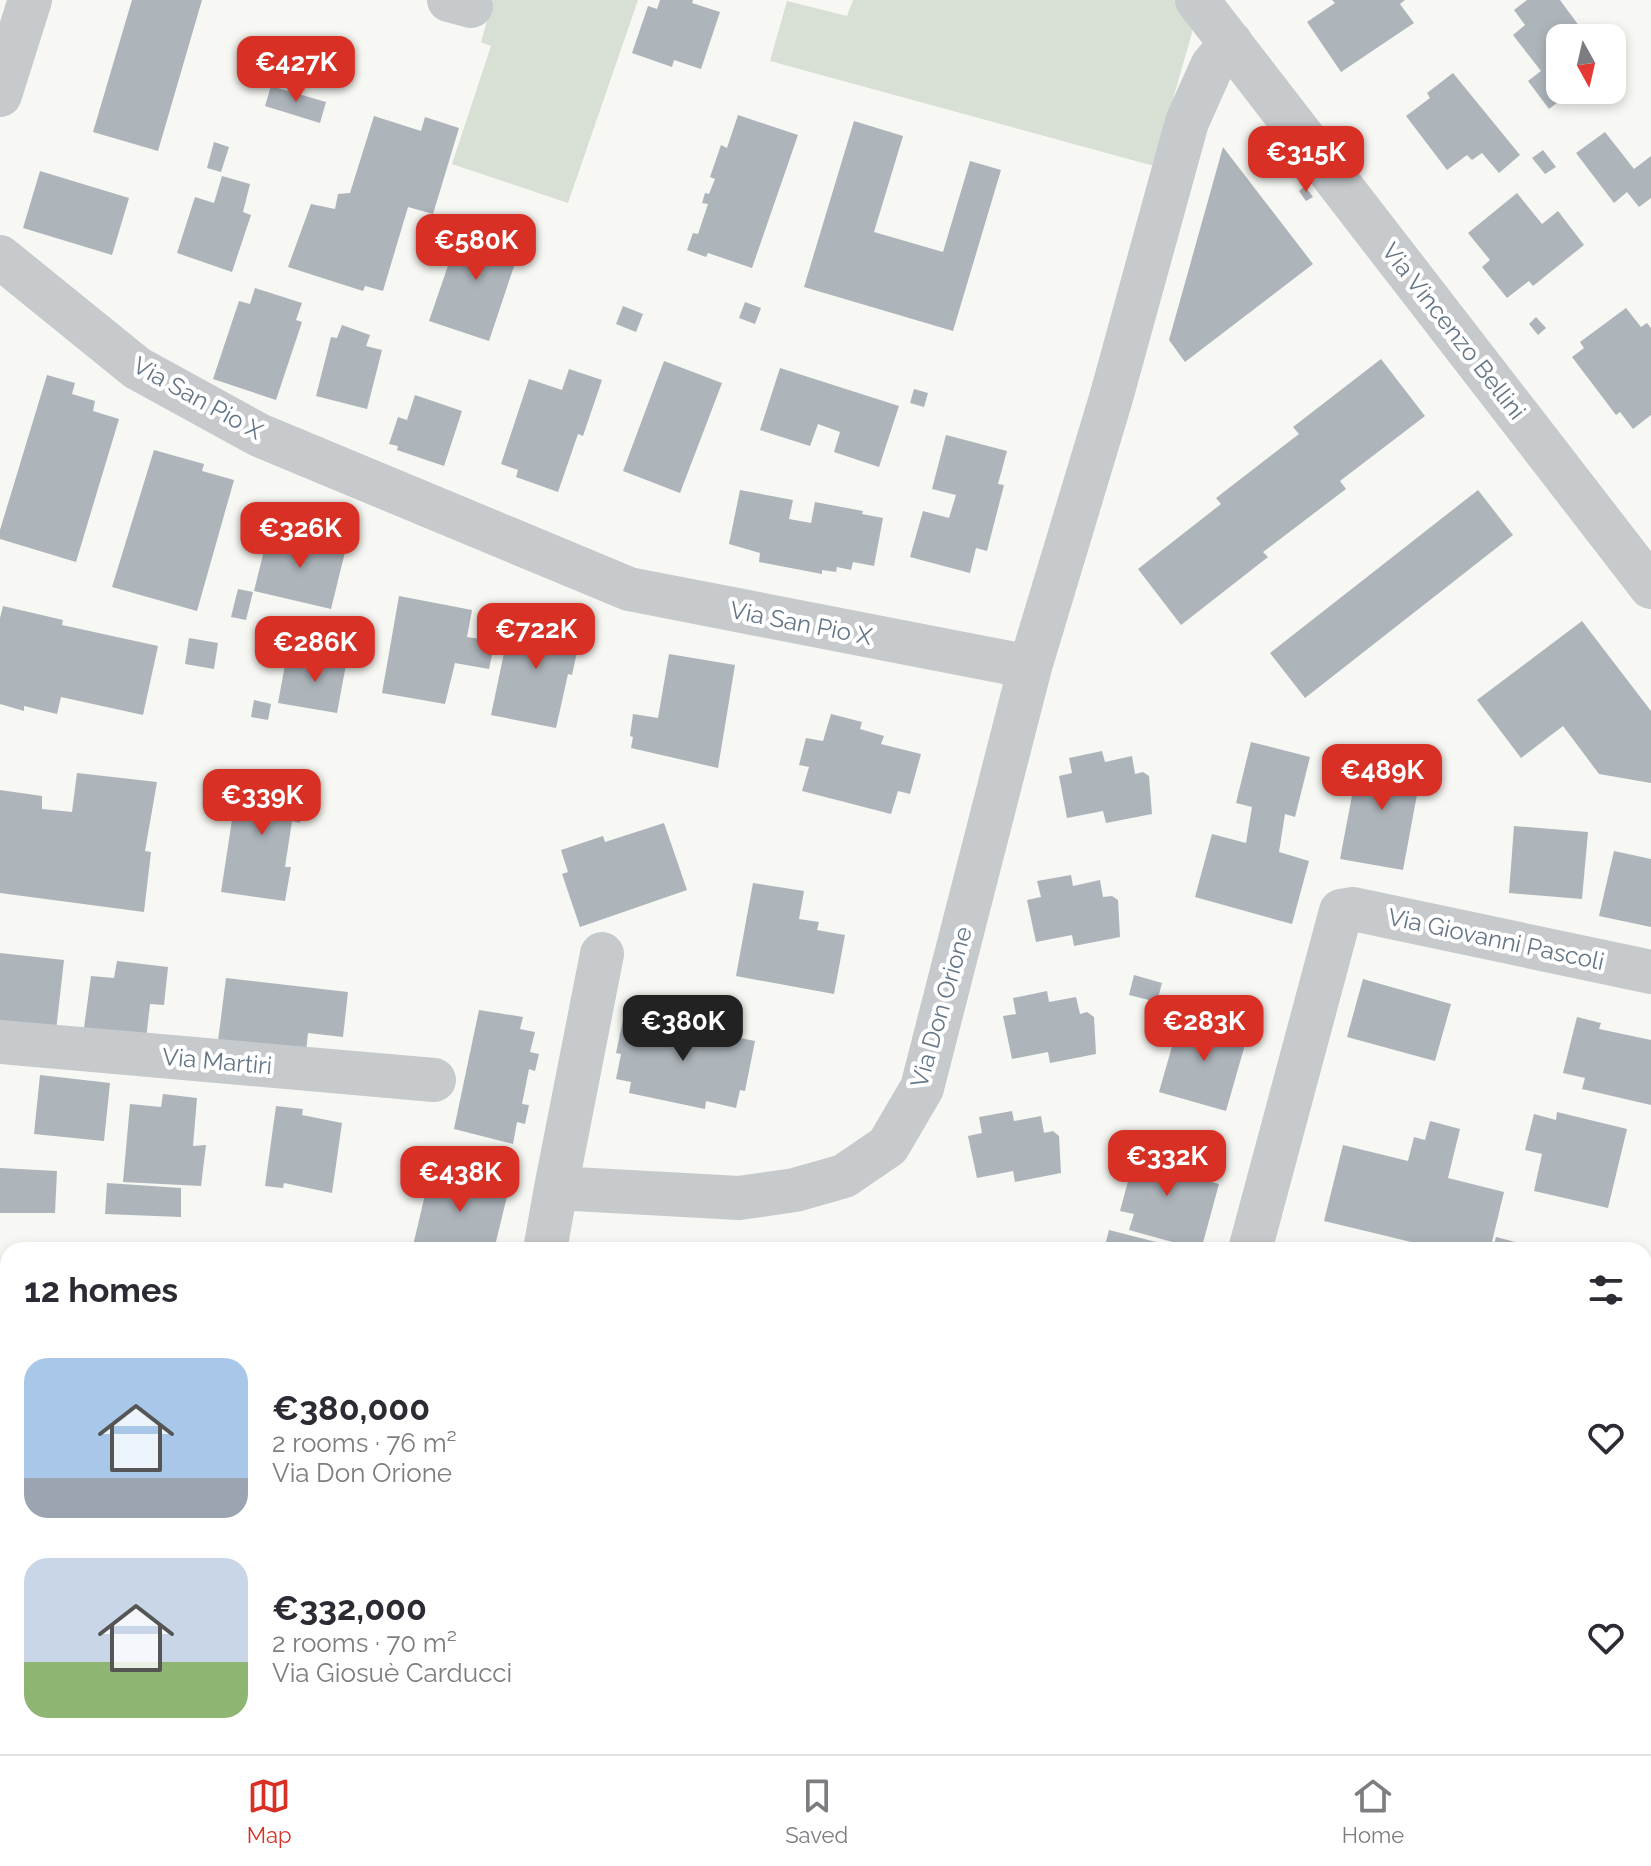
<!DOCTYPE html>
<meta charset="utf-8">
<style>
body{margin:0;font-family:Raleway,sans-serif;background:#f7f7f7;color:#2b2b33;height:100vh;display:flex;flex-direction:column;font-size:30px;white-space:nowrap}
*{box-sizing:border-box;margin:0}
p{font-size:26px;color:#7c7c81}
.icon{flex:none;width:44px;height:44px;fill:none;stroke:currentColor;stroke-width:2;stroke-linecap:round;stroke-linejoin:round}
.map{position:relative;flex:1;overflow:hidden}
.side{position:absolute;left:0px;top:1242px;width:1652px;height:512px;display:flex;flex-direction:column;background:#fff;border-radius:24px 24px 0 0;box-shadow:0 4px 12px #0003}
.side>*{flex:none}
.needle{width:52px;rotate:172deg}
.buttons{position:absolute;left:1546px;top:24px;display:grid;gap:16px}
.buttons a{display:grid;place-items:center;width:80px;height:80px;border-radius:16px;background:#fff;box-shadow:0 4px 12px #0003;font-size:40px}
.price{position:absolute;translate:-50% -68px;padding:0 18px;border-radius:16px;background:#d93025;color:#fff;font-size:26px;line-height:52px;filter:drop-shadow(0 2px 4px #0008)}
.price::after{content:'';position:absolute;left:50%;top:48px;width:24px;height:18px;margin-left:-12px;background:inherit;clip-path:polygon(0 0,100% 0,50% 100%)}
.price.current{background:#222;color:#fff}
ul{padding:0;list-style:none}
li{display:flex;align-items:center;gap:24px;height:200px;padding:0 24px}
li span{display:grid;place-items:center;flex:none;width:224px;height:160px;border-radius:24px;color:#555}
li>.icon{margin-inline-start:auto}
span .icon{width:96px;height:96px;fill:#fffc;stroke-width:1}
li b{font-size:34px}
h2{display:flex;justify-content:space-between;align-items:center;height:96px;padding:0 24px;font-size:34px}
.tabs{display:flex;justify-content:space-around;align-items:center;height:112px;border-top:2px solid #e1e1e2;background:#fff;font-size:22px;color:#7c7c81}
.tabs a{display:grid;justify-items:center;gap:4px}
.tabs .current{color:#d93025}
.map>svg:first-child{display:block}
.green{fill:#d8dfd4}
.building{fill:#adb5bb}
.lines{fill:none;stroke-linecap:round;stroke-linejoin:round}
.minor{stroke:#c6cacd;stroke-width:44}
.labels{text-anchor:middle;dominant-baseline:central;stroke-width:8;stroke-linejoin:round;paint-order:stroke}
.street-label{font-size:24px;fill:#647686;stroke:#fff}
</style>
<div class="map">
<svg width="1651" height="1754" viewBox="0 0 1651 1754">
<rect width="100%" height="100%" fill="#f7f7f3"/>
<path class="green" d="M493,0H638L568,203L452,164L491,46L481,42Z
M853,0H1174L1195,22L1154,166L770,61L787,1L847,16Z"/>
<path class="building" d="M132,0H202L158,151L93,132Z
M660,0H693L692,3L720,12L701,69L674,60L672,67L632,53L648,6L657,9Z
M1332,0H1405L1400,4L1414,23L1341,72L1307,22L1335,3Z
M1527,0H1560L1588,38H1560V90H1574L1549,109L1528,81L1541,71L1513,35L1525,25L1514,10Z
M1453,73L1520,155L1499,173L1482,153L1472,160L1467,155L1447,170L1406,116L1430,98L1427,93Z
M271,86L326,102L320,123L265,106Z
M738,115L798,135L752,268L708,253L706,257L687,250L693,233L698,234L708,204L702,203L705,193L709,194L715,179L710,177L721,145L727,148Z
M374,116L421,131L425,117L459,128L433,214L408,207L383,291L365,286L363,291L288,267L311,204L335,209L338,194L350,193Z
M854,121L903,136L874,232L943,252L970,161L1001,170L953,331L804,287Z
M1605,132L1634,169L1651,156V198L1639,207L1627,192L1614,203L1576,153Z
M214,142L229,147L221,172L207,168Z
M1223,147L1313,264L1185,362L1169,340Z
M1543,150L1556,167L1545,174L1532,158Z
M40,171L129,198L112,255L23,228Z
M222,176L250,184L243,212L251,215L232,272L177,253L195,197L214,203Z
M1305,186L1313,197L1306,201L1299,191Z
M1517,193L1542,224L1558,211L1584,245L1533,286L1529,281L1507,298L1482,267L1490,260L1468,233Z
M463,222L522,242L489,341L429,321Z
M255,288L302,303L296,320L302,322L276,400L213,379L239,301L250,304Z
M745,302L761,308L755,324L739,318Z
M623,306L643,314L636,332L616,324Z
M1626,308L1641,327L1647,323L1651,328V415L1633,429L1620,412L1616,415L1572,357L1584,348L1580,342Z
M1536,317L1546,328L1538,335L1529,324Z
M342,325L370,335L366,346L382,350L367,409L316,396L331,337L337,338Z
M1381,359L1425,416L1340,481L1346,489L1263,552L1268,557L1181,625L1138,569L1221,504L1216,498L1299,434L1293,427Z
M664,361L722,383L680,493L623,471Z
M780,368L899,406L879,467L834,452L840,432L818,424L810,446L760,430Z
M569,369L602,380L583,436L578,434L558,492L516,477L518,470L501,464L529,379L562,390Z
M47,375L75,383L72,394L95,401L93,411L119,419L76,562L0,539V530Z
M914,389L928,393L924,407L910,403Z
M415,395L462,411L444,466L397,450L398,446L389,444L398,417L407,420Z
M946,435L1007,451L998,484L1004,485L987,551L976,548L970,573L910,557L923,511L949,518L956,495L932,489Z
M154,450L204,464L202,471L234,480L197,611L112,587Z
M740,490L793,500L789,519L811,523L815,502L863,511L862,514L883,518L874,566L853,562L851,570L837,567L836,572L822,570V574L759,562L760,553L729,544Z
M1478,490L1513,535L1305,698L1270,653Z
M269,530L346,548L331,609L254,591Z
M238,589L253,592L246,620L231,617Z
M399,596L472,610L467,637L495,641L489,669L455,663L445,704L382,693Z
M3,606L63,620L62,625L158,646L143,715L61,697L57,714L24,706V711L0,704V618Z
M519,614L568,623L566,630L581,633L572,675L568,674L556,728L491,715L509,629L516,630Z
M1582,621L1651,711V783L1599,774L1563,726L1521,758L1477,700Z
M189,638L218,643L214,669L185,664Z
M325,649L348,654L337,713L278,703L285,665L321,671Z
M669,654L735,665L718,768L631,748L633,737L630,736L633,714L658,718Z
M254,700L271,704L268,720L251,717Z
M831,714L862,722L860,729L884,736L881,744L921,754L910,794L898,791L891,814L802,791L809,767L799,765L806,738L823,741Z
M1251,742L1310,757L1295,817L1285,814L1279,852L1309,861L1292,924L1195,897L1212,834L1246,843L1252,807L1236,803Z
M1102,751L1105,762L1132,756L1135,774L1143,772L1149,776L1152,814L1106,823L1103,811L1067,818L1059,776L1072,773L1069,758Z
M1371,753L1423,762L1403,870L1340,859L1357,769L1368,771Z
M77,773L157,782L145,851L151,852L144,912L0,893V790L42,796V809L72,812Z
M239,774L264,778L265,774L279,776V781L306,785L300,823L292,821L285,867H291L285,901L221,892Z
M664,823L687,890L580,927L562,874L568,872L561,850L603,836L605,842Z
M1514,826L1588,832L1582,899L1509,893Z
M1614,851L1651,859V927L1599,916Z
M1071,875L1073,886L1100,880L1103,897L1112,896L1118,900L1120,937L1074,946L1072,935L1036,942L1027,900L1041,897L1037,881Z
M753,883L804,891L799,919L819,922L817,930L845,935L834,994L736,976Z
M0,953L64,960L56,1031L0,1025Z
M117,961L168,967L164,1005L150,1004L146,1040L84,1028L91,976L114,978Z
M1134,975L1162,983L1157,1002L1129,995Z
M226,978L348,992L343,1037L308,1033L306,1052L218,1041Z
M1363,979L1451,1004L1435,1061L1347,1037Z
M1047,991L1049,1002L1076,997L1080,1014L1087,1012L1094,1017L1096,1054L1050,1063L1048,1052L1012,1059L1003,1016L1016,1014L1013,998Z
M479,1010L523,1017L520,1029L535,1032L530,1052L539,1054L535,1071L529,1069L522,1104L529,1105L525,1124L517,1122L513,1144L454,1129Z
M624,1015L755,1041L745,1091L740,1090L736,1108L706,1101L705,1109L629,1093L631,1082L616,1079L621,1054L616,1053Z
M1181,1015L1248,1034L1226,1111L1159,1092Z
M1577,1017L1601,1023L1599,1029L1651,1040V1105L1582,1089L1585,1078L1563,1073Z
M40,1075L110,1083L104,1141L34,1134Z
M163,1094L197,1098L193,1146L206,1145L201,1186L123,1182L130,1104L161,1107Z
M276,1106L303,1109L302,1115L342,1123L332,1193L284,1183L283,1188L265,1186Z
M1012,1111L1014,1121L1041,1116L1044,1133L1053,1131L1059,1136L1061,1173L1015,1182L1013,1171L977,1178L968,1136L982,1133L979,1117Z
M1557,1112L1627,1129L1608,1208L1534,1191L1542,1154L1525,1150L1534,1114L1556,1120Z
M1430,1121L1460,1129L1448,1178L1504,1192L1490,1250L1459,1245V1248L1434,1242L1432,1247L1324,1221L1343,1145L1408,1161L1414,1137L1425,1140Z
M1141,1133L1169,1140L1161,1169L1219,1184L1201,1250L1129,1230L1134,1214L1120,1211Z
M0,1168L57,1171L55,1213H0Z
M431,1169L509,1188L494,1250H412Z
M107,1183L181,1188V1217L105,1214Z
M1109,1230L1160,1243L1158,1250H1104Z
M1496,1237L1543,1249V1250H1493Z
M227,1243V1250H183L182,1244Z
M0,1284H8V1351H0Z
M8,1496V1540L0,1541V1497Z
M1644,1678L1651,1680V1754H1620L1622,1746H1644Z
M1177,1746H1218L1230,1749L1228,1754H1175Z
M1361,1746H1439L1437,1754H1359Z"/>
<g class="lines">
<path class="minor" d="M449,0L471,6
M1197,0L1651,587
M0,95L30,0
M0,257L137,368L259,435L629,589L1030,667L1111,398L1187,122L1212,66L1231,43
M0,1042L434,1080
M556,1188L602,954
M545,1250L556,1188L739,1198L795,1190L844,1176L888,1146L922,1088L1030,667
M1250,1250L1341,911L1353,909L1651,972
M1644,1335L1651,1308
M0,1436H8
M0,1706H8
M704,1746L811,1754
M198,1754L199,1746
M570,1754L572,1746
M1123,1754L1125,1746
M1538,1754L1540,1746"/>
</g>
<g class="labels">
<g class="street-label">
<text transform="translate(1454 331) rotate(52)">Via Vincenzo Bellini</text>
<text transform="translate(198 398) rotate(29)">Via San Pio X</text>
<text transform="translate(801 623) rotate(11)">Via San Pio X</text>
<text transform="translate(1496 939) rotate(12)">Via Giovanni Pascoli</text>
<text transform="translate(941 1007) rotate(-74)">Via Don Orione</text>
<text transform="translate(217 1061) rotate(5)">Via Martiri</text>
</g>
</g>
</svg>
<div class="buttons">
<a><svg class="needle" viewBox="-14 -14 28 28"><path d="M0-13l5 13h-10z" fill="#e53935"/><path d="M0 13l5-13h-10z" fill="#7c7c81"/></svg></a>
</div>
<b class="price" style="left:296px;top:104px">€427K</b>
<b class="price" style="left:1306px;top:194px">€315K</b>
<b class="price" style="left:476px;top:282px">€580K</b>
<b class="price" style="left:300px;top:570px">€326K</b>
<b class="price" style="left:536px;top:671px">€722K</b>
<b class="price" style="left:315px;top:684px">€286K</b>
<b class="price" style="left:1382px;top:812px">€489K</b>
<b class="price" style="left:262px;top:837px">€339K</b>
<b class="price current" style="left:683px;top:1063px">€380K</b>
<b class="price" style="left:1204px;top:1063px">€283K</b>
<b class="price" style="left:1167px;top:1198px">€332K</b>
<b class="price" style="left:460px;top:1214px">€438K</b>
<section class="side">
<h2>12 homes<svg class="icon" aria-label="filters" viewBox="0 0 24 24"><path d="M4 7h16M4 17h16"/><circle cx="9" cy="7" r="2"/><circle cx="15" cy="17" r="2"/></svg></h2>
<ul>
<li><span style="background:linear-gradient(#a9c7e8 75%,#9aa5b1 0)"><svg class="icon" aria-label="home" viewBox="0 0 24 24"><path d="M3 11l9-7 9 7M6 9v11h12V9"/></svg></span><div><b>€380,000</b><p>2 rooms · 76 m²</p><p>Via Don Orione</p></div><svg class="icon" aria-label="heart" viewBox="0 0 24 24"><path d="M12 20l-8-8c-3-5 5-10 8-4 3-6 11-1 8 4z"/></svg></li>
<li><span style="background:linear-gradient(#c9d6e8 65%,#8fb573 0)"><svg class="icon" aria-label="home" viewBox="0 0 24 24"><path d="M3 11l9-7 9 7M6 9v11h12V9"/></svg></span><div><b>€332,000</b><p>2 rooms · 70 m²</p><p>Via Giosuè Carducci</p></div><svg class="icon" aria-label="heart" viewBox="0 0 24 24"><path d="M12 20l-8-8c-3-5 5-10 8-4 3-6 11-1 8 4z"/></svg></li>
</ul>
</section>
</div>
<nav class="tabs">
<a class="current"><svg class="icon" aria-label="map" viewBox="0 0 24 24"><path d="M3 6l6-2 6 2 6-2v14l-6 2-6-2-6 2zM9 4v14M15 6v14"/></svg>Map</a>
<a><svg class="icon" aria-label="saved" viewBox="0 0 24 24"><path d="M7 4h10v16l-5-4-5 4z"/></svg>Saved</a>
<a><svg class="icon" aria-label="home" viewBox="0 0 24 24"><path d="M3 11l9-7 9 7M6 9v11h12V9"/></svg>Home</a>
</nav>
